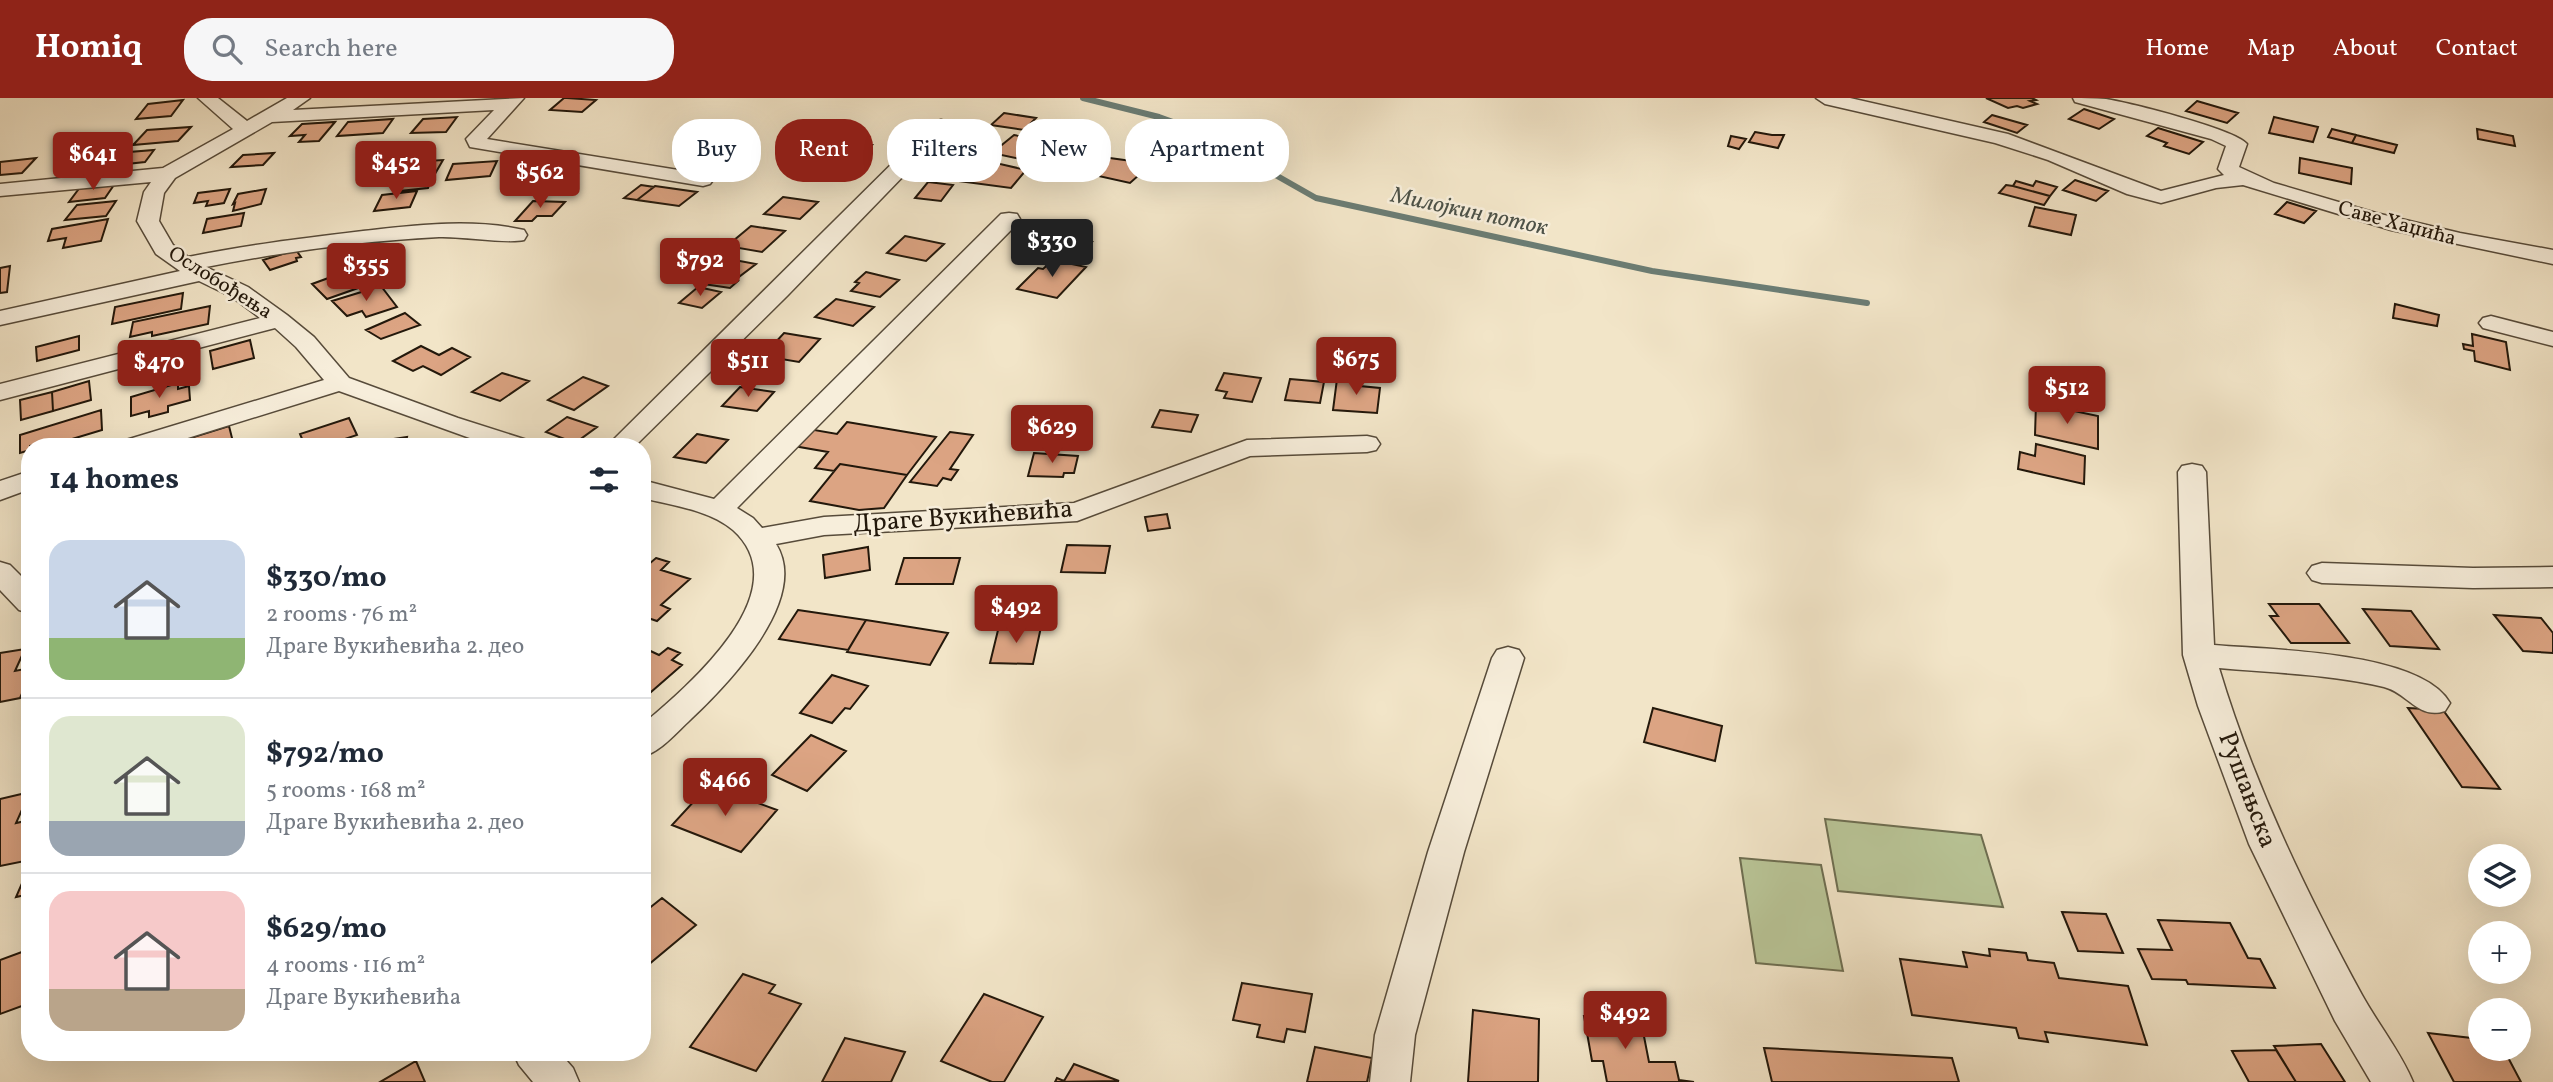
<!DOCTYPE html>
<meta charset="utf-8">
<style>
body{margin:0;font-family:Vollkorn,serif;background:#f6f6f7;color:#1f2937;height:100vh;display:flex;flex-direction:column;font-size:26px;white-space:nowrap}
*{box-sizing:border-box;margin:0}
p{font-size:23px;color:#747a83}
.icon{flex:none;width:38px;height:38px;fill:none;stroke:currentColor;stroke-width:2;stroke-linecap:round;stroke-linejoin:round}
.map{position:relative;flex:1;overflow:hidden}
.details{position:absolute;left:21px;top:340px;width:630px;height:623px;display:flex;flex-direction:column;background:#fff;border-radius:28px;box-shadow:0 7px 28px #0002}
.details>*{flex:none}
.banner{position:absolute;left:672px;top:21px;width:665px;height:63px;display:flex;gap:14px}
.buttons{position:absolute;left:2468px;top:746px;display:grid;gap:14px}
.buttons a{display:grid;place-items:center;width:63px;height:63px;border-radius:50%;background:#fff;box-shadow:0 7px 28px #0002;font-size:35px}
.price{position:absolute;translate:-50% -60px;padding:0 16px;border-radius:7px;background:#8f2418;color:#fff;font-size:23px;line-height:46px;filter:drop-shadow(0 2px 4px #0008)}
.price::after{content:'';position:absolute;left:50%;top:42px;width:21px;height:16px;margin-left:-10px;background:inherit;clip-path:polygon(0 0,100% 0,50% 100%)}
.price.current{background:#222;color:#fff}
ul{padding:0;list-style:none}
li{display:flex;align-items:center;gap:21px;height:175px;padding:0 28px}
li+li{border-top:2px solid #e0e1e3}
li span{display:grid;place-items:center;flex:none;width:196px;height:140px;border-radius:21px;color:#555}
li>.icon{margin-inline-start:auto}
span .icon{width:84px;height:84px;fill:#fffc;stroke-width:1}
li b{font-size:30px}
h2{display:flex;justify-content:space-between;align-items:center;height:84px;padding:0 28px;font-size:30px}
.chip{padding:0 24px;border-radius:28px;background:#fff;box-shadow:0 7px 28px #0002;font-size:24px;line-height:63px}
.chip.current{background:#8f2418;color:#fff}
header{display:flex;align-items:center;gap:42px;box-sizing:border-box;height:98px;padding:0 35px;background:#8f2418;color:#fff}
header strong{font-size:33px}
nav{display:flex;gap:38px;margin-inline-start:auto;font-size:24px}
.search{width:490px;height:63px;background:#f6f6f7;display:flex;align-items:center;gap:18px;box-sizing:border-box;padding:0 24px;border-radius:28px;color:#747a83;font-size:26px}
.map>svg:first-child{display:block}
.green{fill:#b9c597;stroke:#6e6e51;stroke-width:2}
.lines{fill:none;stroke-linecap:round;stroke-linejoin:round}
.stream{stroke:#6b7c73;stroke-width:6}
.building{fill:#dca483;stroke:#23180b;stroke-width:2}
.minor-casing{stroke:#574b3a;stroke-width:3}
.minor{fill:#f7eedb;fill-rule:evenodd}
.labels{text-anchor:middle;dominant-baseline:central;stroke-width:5;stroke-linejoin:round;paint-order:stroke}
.far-street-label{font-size:21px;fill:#23180b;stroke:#f7eedb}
.far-water-label{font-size:23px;font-style:italic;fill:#4d5248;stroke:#f7eedb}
.street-label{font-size:26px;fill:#23180b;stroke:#f7eedb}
</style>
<header>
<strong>Homiq</strong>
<div class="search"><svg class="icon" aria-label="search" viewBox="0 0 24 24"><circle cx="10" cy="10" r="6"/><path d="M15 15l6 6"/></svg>Search here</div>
<nav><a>Home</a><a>Map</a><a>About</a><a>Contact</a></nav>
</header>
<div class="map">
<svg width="2553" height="984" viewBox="0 0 2553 984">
<rect width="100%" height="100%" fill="#f2e5c8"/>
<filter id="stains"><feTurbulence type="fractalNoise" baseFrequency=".00286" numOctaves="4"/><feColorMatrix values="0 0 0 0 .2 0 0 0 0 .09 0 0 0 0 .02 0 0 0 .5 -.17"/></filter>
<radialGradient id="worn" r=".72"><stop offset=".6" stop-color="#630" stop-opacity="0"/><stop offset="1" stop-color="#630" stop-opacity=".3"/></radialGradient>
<path class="green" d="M1825,721L1981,737L2003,809L1838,793Z
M1740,760L1821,767L1843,873L1756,865Z"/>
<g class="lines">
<path class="stream" d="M1083,0L1159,19L1198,33L1316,100L1652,173L1867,205"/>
</g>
<path class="building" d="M564,0H567L596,2L582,14L550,12Z
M1986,0H2032L2036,2L2030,3L2037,6L2023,10L2017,8L2008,10Z
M183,2L171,18L136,21L148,6Z
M2197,3L2238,15L2227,25L2186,13Z
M2084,11L2114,21L2099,31L2069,21Z
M1004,15L1036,20L1024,32L991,27Z
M1992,17L2027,27L2017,35L1984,24Z
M457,19L446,34L411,35L423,21Z
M2274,19L2318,29L2313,44L2269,35Z
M393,21L383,35L337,38L348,24Z
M335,24L319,43L299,44L305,37L290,38L302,26Z
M191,29L178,43L133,47L147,32Z
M2158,30L2203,44L2189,56L2164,48L2167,45L2147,38Z
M2332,31L2356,37L2352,45L2328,39Z
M2477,31L2513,38L2515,48L2478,41Z
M1755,34L1772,37H1784L1778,50L1749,44Z
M1014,37L1052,45L1030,63L992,55Z
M2356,37L2397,47L2394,55L2352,45Z
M1731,38L1746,41L1739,51L1728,48Z
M841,43L872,47L853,66L821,63Z
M154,52L145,64L108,68L117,55Z
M274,55L263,67L231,69L243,57Z
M1095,58L1139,64L1136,67L1148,69L1130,85L1076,73Z
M36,60L22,75L0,77V64Z
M2300,60L2352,70L2351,86L2299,75Z
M443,62L432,81L398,84L409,64Z
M497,63L490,78L446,82L453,66Z
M968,64L993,68L996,65L1026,72L1011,90L951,82Z
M549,71L577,76L556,90L528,85Z
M431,82L428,90L399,93L403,85Z
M2075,82L2108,93L2096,103L2063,92Z
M2016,83L2033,88L2036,83L2057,89L2050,98L2013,88Z
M116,84L105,100L69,104L81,88Z
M928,84L953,87L941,103L915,100Z
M641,87L654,89L637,102L624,100Z
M2006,87L2013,88L2050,98L2044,107L1999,95Z
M655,88L697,94L679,108L637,102Z
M230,91L224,105L206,108L208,103L194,105L198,95Z
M266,91L261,106L233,113L235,105L233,106L238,96Z
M417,93L410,109L374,113L382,97Z
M783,99L818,104L800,121L764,116Z
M116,103L106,118L65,122L77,107Z
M533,103L565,104L552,118H537L532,123H515Z
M2287,104L2316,113L2304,125L2275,116Z
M2035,109L2076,117L2071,137L2029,128Z
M244,115L241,128L203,135L207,121Z
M108,121L101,143L63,150L66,140L48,143L52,131Z
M751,128L785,133L762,154L727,148Z
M1051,136L1092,144L1075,162L1033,153Z
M905,138L944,146L926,163L887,155Z
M296,152L301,159L296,160L297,163L270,172L263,162Z
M729,161L756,166L735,182L738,183L730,190L697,185Z
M1053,162L1086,169L1057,200L1017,191L1038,170L1043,171Z
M10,168L7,194L0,195V170Z
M345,174L361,189L327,201L312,186Z
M866,174L899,182L880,199L851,193L859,185L855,184Z
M381,188L397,209L366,219L362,213L347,218L332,203Z
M698,189L721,194L702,210L679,205Z
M183,195L181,211L112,226L115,209Z
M836,201L874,209L853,228L815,219Z
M2395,206L2439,217L2437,228L2393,220Z
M210,208L208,226L152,238V234L130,239L133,224Z
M405,215L420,227L381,241L366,232Z
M784,235L820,241L799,264L763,258Z
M2472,236L2506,244L2510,272L2475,263L2474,253L2464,251L2463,246L2473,248Z
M79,238V252L37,263L36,249Z
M250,242L254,260L213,271L210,253Z
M421,248L439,257L452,250L470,259L441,277L423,268L413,273L393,263Z
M502,275L529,283L500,303L472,294Z
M1224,275L1261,280L1252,304L1224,300L1227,294L1216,292Z
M2052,277L2093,289V309L2050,299Z
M583,279L608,288L574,312L548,302Z
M1290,281L1324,284L1320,305L1285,302Z
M1337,281L1361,282L1360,288L1380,290L1377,315L1333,312Z
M89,283L91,302L53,313L52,294Z
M178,285V291L189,288L190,302L168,308V314L149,319V313L131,318V299Z
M740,289L774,294L757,313L722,308Z
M52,294L53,313L21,322L20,302Z
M2036,305L2098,318V351L2035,337Z
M101,312L102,332L72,341V345L59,348H55V345L30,348V352L20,355V337Z
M1160,312L1198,317L1191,334L1152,329Z
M567,319L597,329L575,345L546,334Z
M349,320L357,337L324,348H305L300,336Z
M847,324L936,339L907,377L840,366L834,373L815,370L828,354L788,347L803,330L837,336Z
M229,328L233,344L221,348H185L184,342Z
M950,334L973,337L950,371L958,372L951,382L943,380L937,388L910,384Z
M697,336L728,342L706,365L674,359Z
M407,339L405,347L433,342L432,348H373L374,344Z
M2036,346L2085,358L2084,386L2018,371L2020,354L2035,358Z
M1034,355L1078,358L1074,375H1064L1063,379L1028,378Z
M840,366L907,377L884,410L859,412L810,403Z
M1167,416L1170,430L1148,433L1145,419Z
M1067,447L1110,448L1105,475L1061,474Z
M868,449L870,472L825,480L823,457Z
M656,460L669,464L661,472L690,481L661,507L670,511L657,523L642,518V472Z
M904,460H960L953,486H896Z
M2269,506H2319L2349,545H2291L2270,518H2278Z
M2363,511L2411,513L2439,551L2390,548Z
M798,512L866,522L848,552L779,541Z
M2494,517L2541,520L2553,535V555L2523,553Z
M866,522L948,535L930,567L847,554Z
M999,528L1041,529L1033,566L990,565Z
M642,549L659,557L668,550L680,555L672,562L682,567L651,594L642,589Z
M25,551L15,573L30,570V578L20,600L0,604V555Z
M832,577L868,588L850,611L845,610L832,625L800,615Z
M1653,610L1722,628L1715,663L1644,644Z
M2408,610L2443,612L2500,691L2462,689Z
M811,637L846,653L807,693L772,677Z
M709,687L777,712L741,754L672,727Z
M30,694L16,725L30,722V762L0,768V701Z
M30,767V796L16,799Z
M662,800L696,827L642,872V816Z
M2062,814L2106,816L2123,855L2078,853Z
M2158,822L2230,825L2248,860L2260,861L2275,890L2188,886L2186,882L2152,881L2138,851L2172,852Z
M30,851V905L0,916V862Z
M1989,851L2026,855L2028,862L2054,865L2059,880L2128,888L2147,947L2045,934L2048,944L2019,940L2016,930L1912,917L1900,861L1967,869L1963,854L1990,858Z
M743,876L775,887L769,895L801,906L756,973L690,949Z
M1242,885L1312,896L1305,934L1287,931L1284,944L1257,939L1260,927L1233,922Z
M984,896L1043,919L1004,984H992L941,963Z
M1473,912L1539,921L1538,984H1468Z
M1584,918H1640L1649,964H1675L1679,982L1694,984H1607L1603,963H1592Z
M2428,935L2480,941V950H2503L2521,984H2454Z
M845,940L905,954L891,984H822Z
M2321,946L2345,984H2296L2274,948Z
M1315,949L1372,960L1367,984H1307Z
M1764,950L1952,960L1959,984H1772Z
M2276,952L2296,984H2249L2232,953Z
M416,963L425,984H380Z
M1074,966L1119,983L1055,984L1057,980L1064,983Z"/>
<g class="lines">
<defs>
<path id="minor" d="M198,0H218L247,23L287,0H310L293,12L524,0L487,41L703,76L710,78L713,82L710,86L703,88L470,49L466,41L494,12L272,24L175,80L164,95L159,123L173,147L188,159C246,147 305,140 363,133C416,127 472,120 524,132L527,137L524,142C506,146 461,138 439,139C361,143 282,154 206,169L248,189L287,217L314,239L349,280L458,320L527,342L531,348H492L339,293L162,348H122L126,342L324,282L296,249L275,230L0,302V286L260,220L232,199L199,183L0,227V213L180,173L156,156L137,123L144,94L151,84L0,98V86L163,70L233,31Z
M1816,0H1850L2008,36L2161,93L2224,77L2218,71L2226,48L2211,41L2075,4L2073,0C2083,0 2095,0 2106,1C2130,5 2235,31 2247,46L2239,69L2274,85L2376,115L2460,135L2553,152V166L2391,132L2243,87L2216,90L2161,105L2127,96L2048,62L1995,45L1825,6Z
M941,22L948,24L951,28L948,32L787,198L635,348H607L934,24Z
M1009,115L1017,116L1020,121L1017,126L737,410L753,420L762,430L824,419L1074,405L1247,342L1367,338L1376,340L1380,346L1376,352L1367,354L1250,358L1077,423L824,437L776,446C811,502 726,588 689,623C675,636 661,653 642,659V627C687,589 801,493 733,432C710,412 671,407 642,400V382L714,401L1001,116Z
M2491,218L2553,234V248L2483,230L2479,225L2483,220Z
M2192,366L2202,368L2206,374L2214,547C2270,552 2421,553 2450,605L2445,613C2418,622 2408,595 2384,589C2330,576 2273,575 2219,570C2253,684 2305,792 2362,897C2378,926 2400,953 2413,984H2371L2335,923L2249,746L2198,608L2183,557L2178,374L2182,368Z
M30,373V391L0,402V383Z
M0,464L10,467L30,487V515L19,512L0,492Z
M2322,465L2473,470L2553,469V489L2473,490L2322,485L2312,482L2307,475L2312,468Z
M1508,549L1519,552L1524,560L1464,754L1415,937L1410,984H1370L1375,937L1428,754L1492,560L1497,552Z
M513,954H559L573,970L579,984H533L519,967Z"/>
</defs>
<use href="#minor" class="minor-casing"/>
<use href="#minor" class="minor"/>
</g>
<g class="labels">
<g class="far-street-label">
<text transform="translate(2397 126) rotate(15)">Саве Хаџића</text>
<text transform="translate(220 185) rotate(32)">Ослобођења</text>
</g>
<g class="far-water-label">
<text transform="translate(1469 114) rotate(12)">Милојкин поток</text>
</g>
<g class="street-label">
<text transform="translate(963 419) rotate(-4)">Драге Вукићевића</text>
<text transform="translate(2247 692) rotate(69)">Рушањска</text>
</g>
</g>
<rect width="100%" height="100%" filter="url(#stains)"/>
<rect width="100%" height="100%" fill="url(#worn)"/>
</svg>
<div class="buttons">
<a><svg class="icon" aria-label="layers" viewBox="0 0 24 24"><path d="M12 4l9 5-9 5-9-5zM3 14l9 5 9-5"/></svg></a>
<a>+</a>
<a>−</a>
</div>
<b class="price" style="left:93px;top:94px">$641</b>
<b class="price" style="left:396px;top:103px">$452</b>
<b class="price" style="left:540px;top:112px">$562</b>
<b class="price current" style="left:1052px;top:181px">$330</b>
<b class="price" style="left:700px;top:200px">$792</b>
<b class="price" style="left:366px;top:205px">$355</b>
<b class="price" style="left:1356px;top:299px">$675</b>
<b class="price" style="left:748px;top:301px">$511</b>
<b class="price" style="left:159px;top:302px">$470</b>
<b class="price" style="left:2067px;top:328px">$512</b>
<b class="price" style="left:1052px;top:367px">$629</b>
<b class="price" style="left:1016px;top:547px">$492</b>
<b class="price" style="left:725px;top:720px">$466</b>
<b class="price" style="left:1625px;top:953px">$492</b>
<div class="banner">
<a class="chip">Buy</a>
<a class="chip current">Rent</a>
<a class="chip">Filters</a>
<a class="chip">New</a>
<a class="chip">Apartment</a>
</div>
<section class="details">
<h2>14 homes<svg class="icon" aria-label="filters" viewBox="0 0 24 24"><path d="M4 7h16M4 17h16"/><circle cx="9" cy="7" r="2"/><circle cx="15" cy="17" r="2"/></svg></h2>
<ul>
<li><span style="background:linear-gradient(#c9d6e8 70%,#8fb573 0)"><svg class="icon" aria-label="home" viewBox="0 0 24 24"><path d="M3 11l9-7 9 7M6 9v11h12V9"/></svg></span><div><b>$330/mo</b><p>2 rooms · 76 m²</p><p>Драге Вукићевића 2. део</p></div></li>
<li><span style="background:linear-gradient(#dfe7d0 75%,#9aa5b1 0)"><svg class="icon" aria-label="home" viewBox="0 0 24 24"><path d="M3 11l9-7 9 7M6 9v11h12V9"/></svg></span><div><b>$792/mo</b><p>5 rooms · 168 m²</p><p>Драге Вукићевића 2. део</p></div></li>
<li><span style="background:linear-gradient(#f6c9c9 70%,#b9a48a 0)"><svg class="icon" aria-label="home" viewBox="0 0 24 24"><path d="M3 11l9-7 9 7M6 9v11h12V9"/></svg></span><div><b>$629/mo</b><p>4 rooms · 116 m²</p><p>Драге Вукићевића</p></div></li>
</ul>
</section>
</div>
